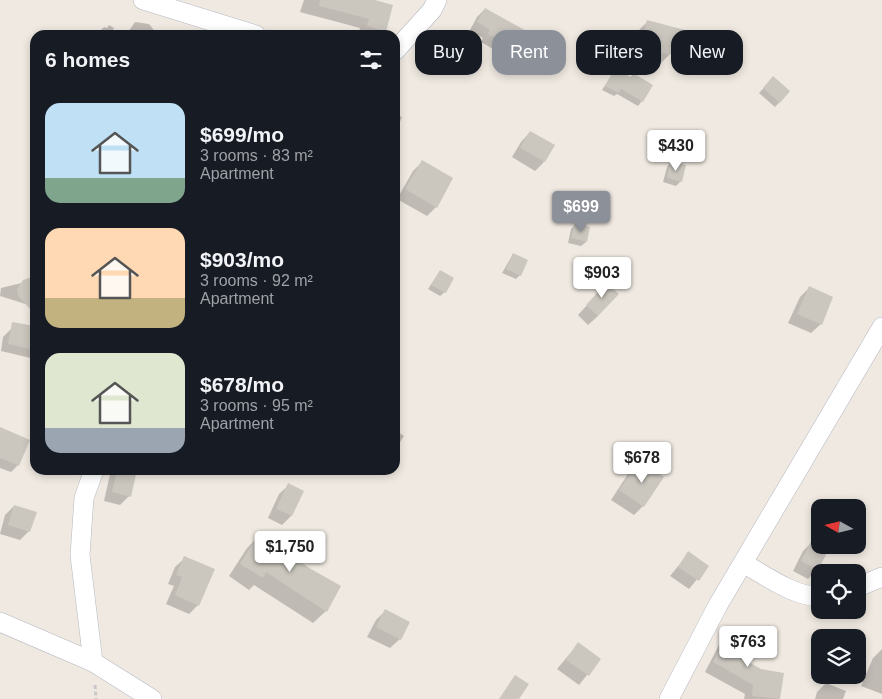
<!DOCTYPE html>
<meta charset="utf-8">
<style>
body{margin:0;font-family:Helvetica,sans-serif;background:#20242c;color:#f1f3f6;height:100vh;display:flex;flex-direction:column;font-size:19px;white-space:nowrap}
*{box-sizing:border-box;margin:0}
p{font-size:16px;color:#9ea1a6}
.icon{flex:none;width:28px;height:28px;fill:none;stroke:currentColor;stroke-width:2;stroke-linecap:round;stroke-linejoin:round}
.map{position:relative;flex:1;overflow:hidden}
.side{position:absolute;left:30px;top:30px;width:370px;height:445px;display:flex;flex-direction:column;background:#171b24;border-radius:15px;box-shadow:0 2px 8px #0003}
.side>*{flex:none}
.banner{position:absolute;left:415px;top:30px;width:391px;height:45px;display:flex;gap:10px}
.needle{width:32px;rotate:278deg}
.controls{position:absolute;left:811px;top:499px;display:grid;gap:10px}
.controls a{display:grid;place-items:center;width:55px;height:55px;border-radius:10px;background:#171b24;box-shadow:0 2px 8px #0003;font-size:25px}
.price{position:absolute;translate:-50% -42px;padding:0 11px;border-radius:5px;background:#fff;color:#222;font-size:16px;line-height:32px;filter:drop-shadow(0 1px 2px #0008)}
.price::after{content:'';position:absolute;left:50%;top:30px;width:15px;height:11px;margin-left:-8px;background:inherit;clip-path:polygon(0 0,100% 0,50% 100%)}
.price.selected{background:#8c9099;color:#fff}
ul{padding:0;list-style:none}
li{display:flex;align-items:center;gap:15px;height:125px;padding:0 15px}
li span{display:grid;place-items:center;flex:none;width:140px;height:100px;border-radius:15px;color:#555}
li>.icon{margin-inline-start:auto}
span .icon{width:60px;height:60px;fill:#fffc;stroke-width:1}
li b{font-size:21px}
h2{display:flex;justify-content:space-between;align-items:center;height:60px;padding:0 15px;font-size:21px}
.chip{padding:0 18px;border-radius:15px;background:#171b24;box-shadow:0 2px 8px #0003;font-size:18px;line-height:45px}
.chip.selected{background:#8c9099;color:#fff}
.map>svg:first-child{display:block}
.shadow{fill:#0003}
.building{fill:#cbc7bf}
.lines{fill:none;stroke-linecap:round;stroke-linejoin:round}
.street-casing{stroke:#b4b7c1;stroke-width:20}
.path{stroke:#c9c9c9;stroke-width:3;stroke-dasharray:4 2.5;stroke-linecap:butt}
.street{stroke:#fff;stroke-width:19}
</style>
<div class="map">
<svg width="882" height="699" viewBox="0 0 882 699">
<rect width="100%" height="100%" fill="#efe9e1"/>
<path class="shadow" d="M304,0H370L385,31L381,35H358L360,28L300,12Z
M485,9L529,50L521,58L497,45L493,49L481,42L483,38L470,30L477,17Z
M648,21L669,55L660,64L632,56L639,30Z
M135,22L149,24L158,35H126Z
M109,25L114,28L113,30L124,35H96L104,27L107,28Z
M615,70L630,78L633,74L642,101L638,106L617,94L614,96L602,90Z
M773,78L789,92L775,107L759,93Z
M395,114L402,117L395,133Z
M530,132L544,162L535,171L512,157L521,142Z
M422,162L436,207L427,216L397,199L413,171Z
M671,162L681,181L676,186L663,182L667,167Z
M576,224L586,242L581,246L568,243L571,229Z
M513,254L520,275L516,279L502,273Z
M440,271L445,292L440,296L428,289Z
M30,281L35,285V307L0,296L1,288Z
M809,288L821,324L811,333L788,323L800,297Z
M597,294L598,316L588,325L578,315Z
M11,329L35,334V359L1,351L3,337Z
M0,429L18,465L11,472L0,468Z
M395,430L404,436L395,450Z
M639,462L643,506L634,515L611,500L630,471Z
M111,470H136L129,496L120,505L104,501Z
M289,485L303,492L291,516L282,525L268,518L279,494Z
M14,506L29,531L20,540L0,534L5,515Z
M259,536L326,611L313,623L254,585L249,590L229,576L247,548Z
M812,542L827,550L817,570L808,579L793,571L803,551Z
M689,553L708,566L689,589L670,576Z
M185,558L198,605L189,614L166,604L174,586L168,584L175,567Z
M385,611L400,639L390,648L367,637L376,620Z
M731,632L741,660L761,670L783,674L778,699H744L745,694L705,672L721,641Z
M578,644L599,660L579,685L557,669Z
M882,649V694L861,686L873,658Z
M826,683L846,691L843,699H815L817,692Z"/>
<path class="building" d="M320,0H375L393,5L386,32L367,26L369,19L319,6Z
M485,8L537,37L530,51L504,38L502,42L488,34L490,30L477,22Z
M647,20L685,30L670,55L640,47Z
M615,68L632,78L633,73L653,85L643,102L621,89L619,93L605,86Z
M773,76L790,91L780,103L763,88Z
M530,131L555,145L545,162L520,148Z
M422,160L453,178L437,208L405,189Z
M671,161L686,165L682,182L667,178Z
M575,223L590,227L587,242L571,238Z
M513,253L528,260L521,276L506,269Z
M440,270L454,278L446,293L431,285Z
M35,276V314L18,296L17,289L23,280Z
M606,283L619,294L598,316L586,305Z
M809,286L833,297L822,325L797,314Z
M12,322L35,326V350L8,344Z
M0,427L30,440L19,466L0,458Z
M639,461L664,477L644,507L619,490Z
M117,470H137L131,497L112,492Z
M288,483L304,491L292,516L276,509Z
M14,505L37,512L30,532L8,525Z
M259,534L311,569L341,586L327,612L266,572L263,578L240,564Z
M812,540L829,549L818,570L801,561Z
M688,551L709,566L699,581L678,567Z
M184,556L215,569L199,606L175,595L182,577L176,575Z
M385,609L410,622L401,640L376,627Z
M730,630L752,642L743,659L761,669L784,673L780,699L752,696L753,685L713,662Z
M578,642L601,659L589,676L566,660Z
M515,675L529,684L519,699H499Z"/>
<g class="lines">
<defs>
<path id="street" d="M143,0L256,35
M395,51L432,10L437,0
M743,563C766,576 793,596 820,597
M858,587L882,577
M0,622L93,662L152,699
M93,662L80,555L84,498L94,470
M669,699L718,605L882,327"/>
</defs>
<use href="#street" class="street-casing"/>
<path class="path" d="M95,685L96,699"/>
<use href="#street" class="street"/>
</g>
</svg>
<div class="controls">
<a><svg class="needle" viewBox="-14 -14 28 28"><path d="M0-13l5 13h-10z" fill="#e53935"/><path d="M0 13l5-13h-10z" fill="#9ea1a6"/></svg></a>
<a><svg class="icon" aria-label="locate" viewBox="0 0 24 24"><circle cx="12" cy="12" r="6"/><path d="M12 2v4M12 18v4M2 12h4M18 12h4"/></svg></a>
<a><svg class="icon" aria-label="layers" viewBox="0 0 24 24"><path d="M12 4l9 5-9 5-9-5zM3 14l9 5 9-5"/></svg></a>
</div>
<b class="price" style="left:676px;top:172px">$430</b>
<b class="price selected" style="left:581px;top:233px">$699</b>
<b class="price" style="left:602px;top:299px">$903</b>
<b class="price" style="left:642px;top:484px">$678</b>
<b class="price" style="left:290px;top:573px">$1,750</b>
<b class="price" style="left:748px;top:668px">$763</b>
<div class="banner">
<a class="chip">Buy</a>
<a class="chip selected">Rent</a>
<a class="chip">Filters</a>
<a class="chip">New</a>
</div>
<section class="side">
<h2>6 homes<svg class="icon" aria-label="filters" viewBox="0 0 24 24"><path d="M4 7h16M4 17h16"/><circle cx="9" cy="7" r="2"/><circle cx="15" cy="17" r="2"/></svg></h2>
<ul>
<li><span style="background:linear-gradient(#bfe0f5 75%,#7fa58c 0)"><svg class="icon" aria-label="home" viewBox="0 0 24 24"><path d="M3 11l9-7 9 7M6 9v11h12V9"/></svg></span><div><b>$699/mo</b><p>3 rooms · 83 m²</p><p>Apartment</p></div></li>
<li><span style="background:linear-gradient(#ffd9b3 70%,#c2b280 0)"><svg class="icon" aria-label="home" viewBox="0 0 24 24"><path d="M3 11l9-7 9 7M6 9v11h12V9"/></svg></span><div><b>$903/mo</b><p>3 rooms · 92 m²</p><p>Apartment</p></div></li>
<li><span style="background:linear-gradient(#dfe7d0 75%,#9aa5b1 0)"><svg class="icon" aria-label="home" viewBox="0 0 24 24"><path d="M3 11l9-7 9 7M6 9v11h12V9"/></svg></span><div><b>$678/mo</b><p>3 rooms · 95 m²</p><p>Apartment</p></div></li>
</ul>
</section>
</div>
